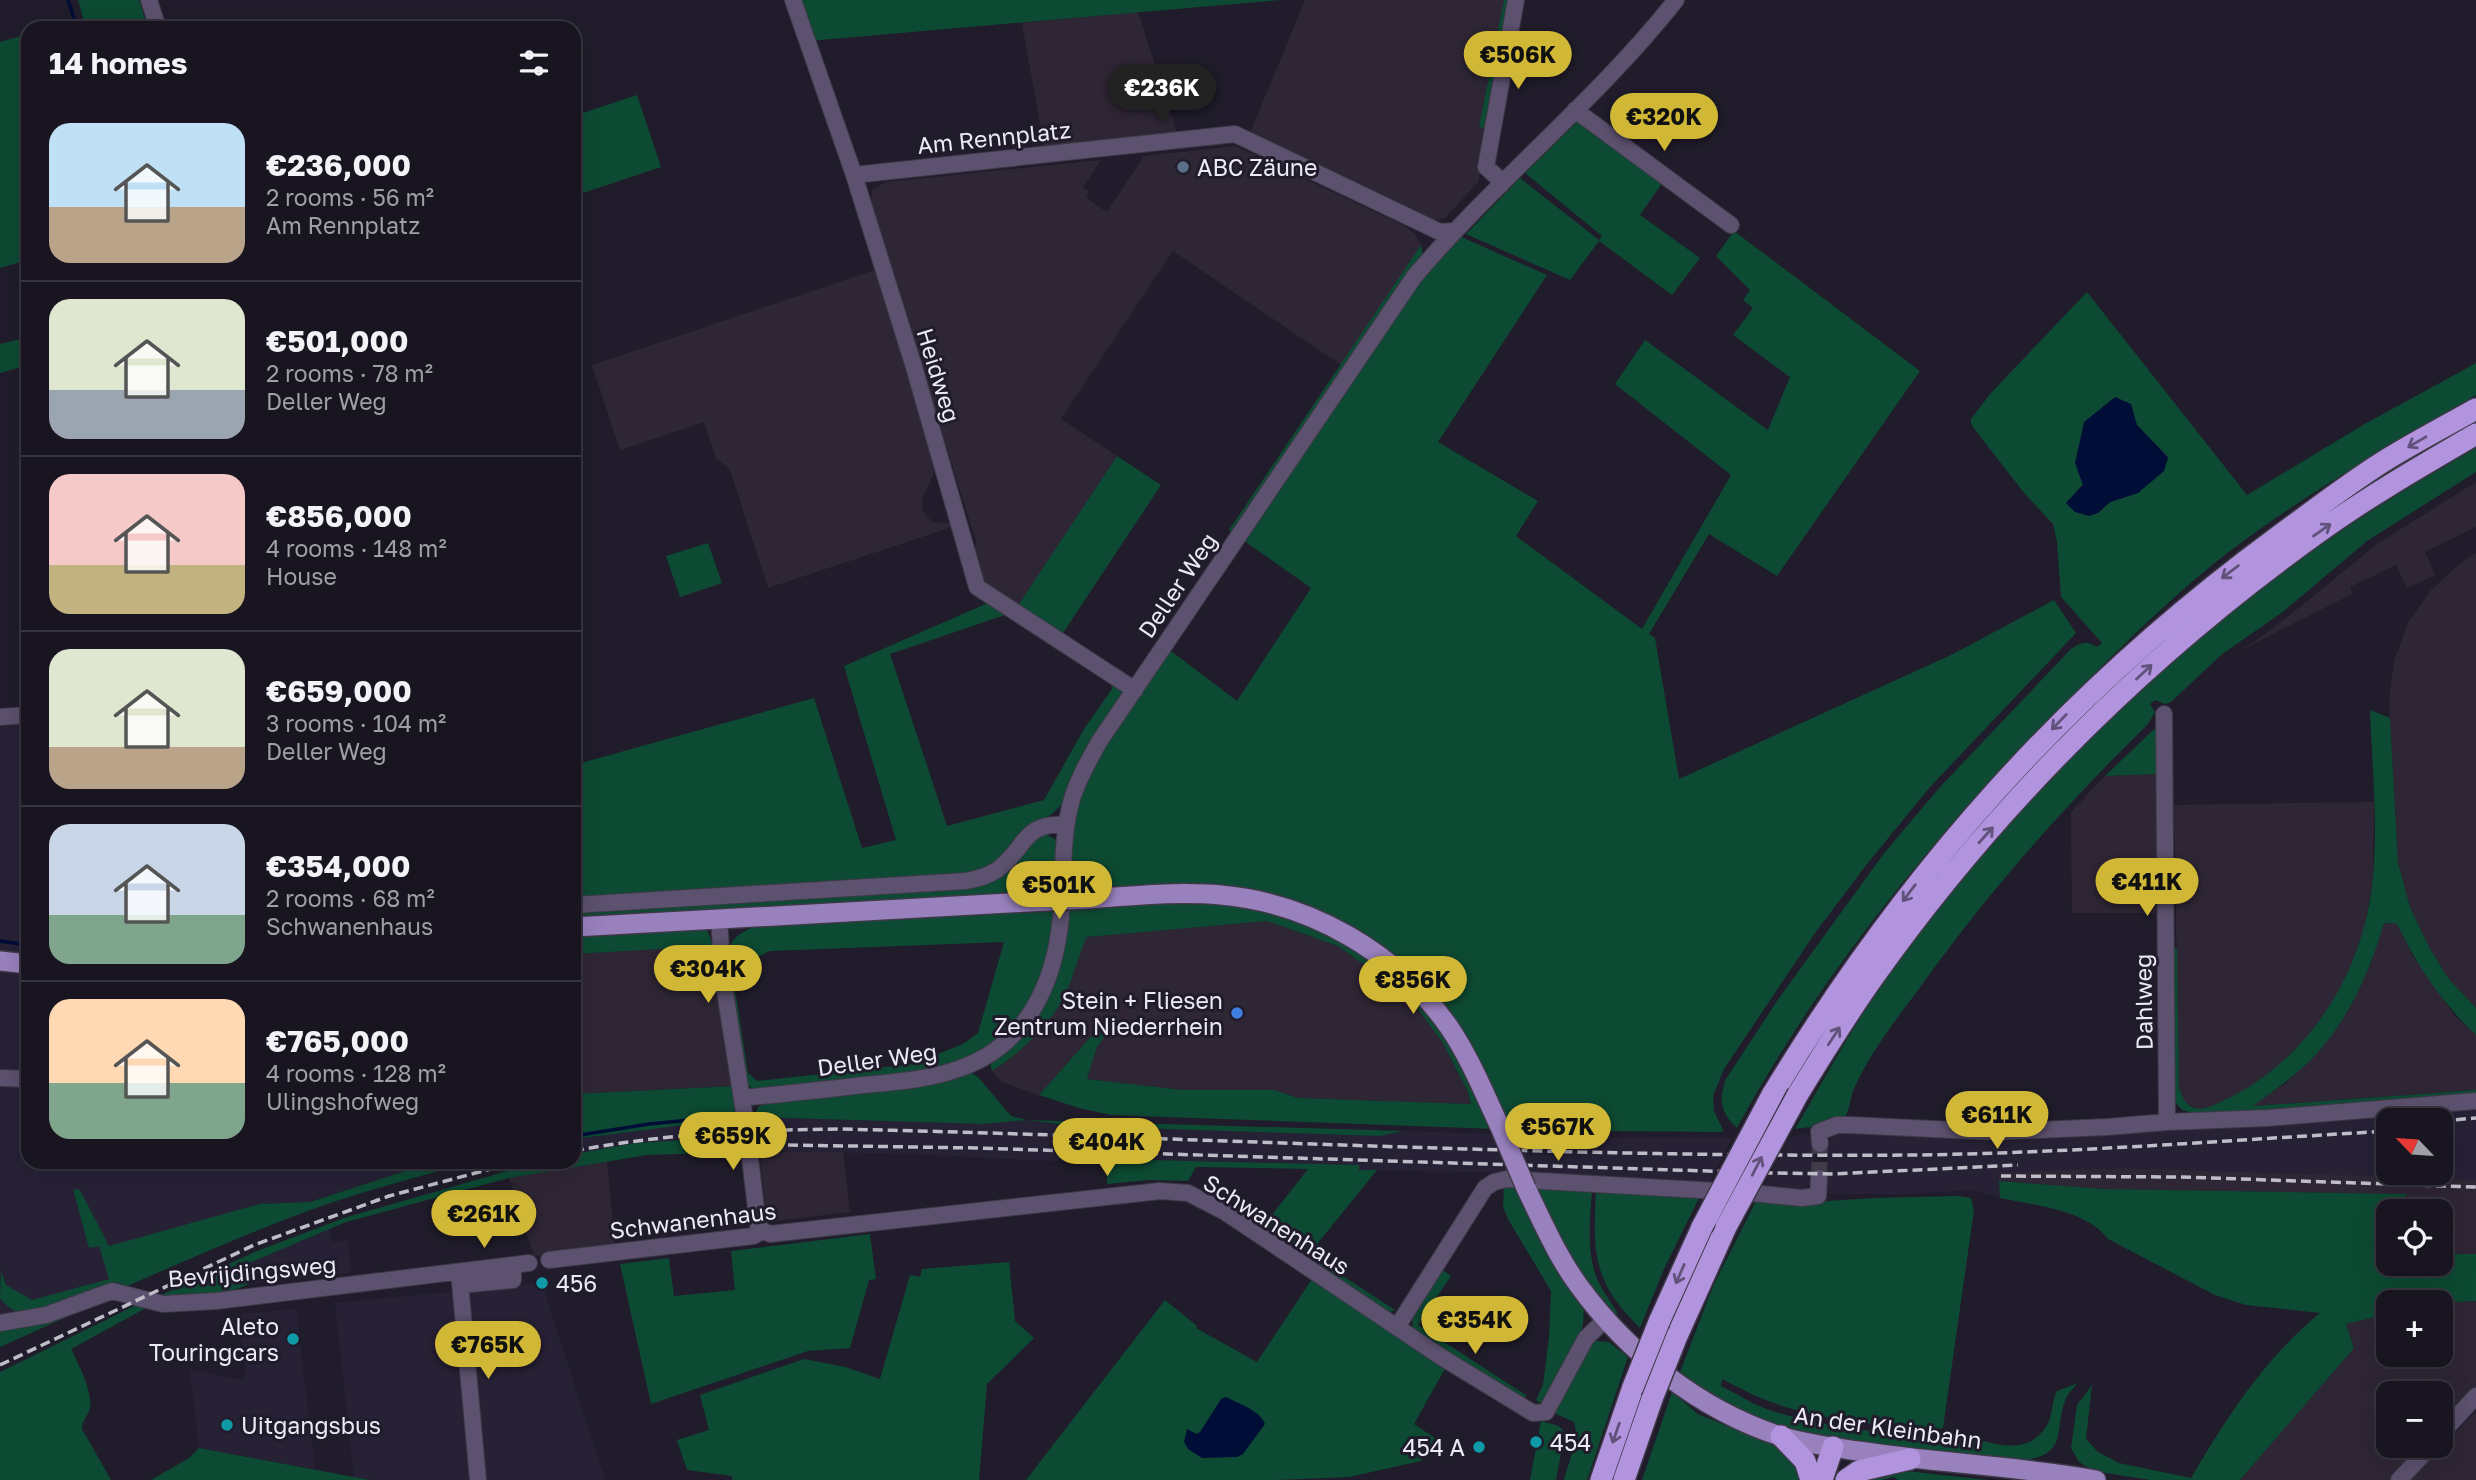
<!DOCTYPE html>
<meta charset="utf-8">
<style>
body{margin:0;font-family:"Golos Text",sans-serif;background:#211e29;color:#f1f3f6;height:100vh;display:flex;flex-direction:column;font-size:26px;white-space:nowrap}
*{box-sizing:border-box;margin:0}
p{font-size:23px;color:#9f9fa5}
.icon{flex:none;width:38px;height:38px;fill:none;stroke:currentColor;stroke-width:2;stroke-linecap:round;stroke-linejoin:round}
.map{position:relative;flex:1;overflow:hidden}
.details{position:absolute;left:21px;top:21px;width:560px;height:1148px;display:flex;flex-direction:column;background:#181520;border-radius:21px;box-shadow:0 7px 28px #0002,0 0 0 2px #36343e}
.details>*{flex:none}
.needle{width:46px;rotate:295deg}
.controls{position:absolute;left:2376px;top:1108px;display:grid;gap:14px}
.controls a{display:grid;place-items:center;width:77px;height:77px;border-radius:14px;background:#181520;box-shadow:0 7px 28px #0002,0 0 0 2px #36343e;font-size:35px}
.price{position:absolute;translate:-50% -60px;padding:0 16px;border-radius:24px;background:#d1b736;color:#111;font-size:23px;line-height:46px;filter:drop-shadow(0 2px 4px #0008)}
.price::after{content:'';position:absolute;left:50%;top:42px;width:21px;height:16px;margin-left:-10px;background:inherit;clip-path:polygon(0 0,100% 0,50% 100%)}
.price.current{background:#222;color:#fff}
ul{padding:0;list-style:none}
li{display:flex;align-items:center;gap:21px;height:175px;padding:0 28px}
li+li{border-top:2px solid #36343e}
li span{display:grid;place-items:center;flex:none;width:196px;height:140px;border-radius:21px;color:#555}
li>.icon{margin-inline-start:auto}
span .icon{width:84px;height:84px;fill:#fffc;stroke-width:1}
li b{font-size:30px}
h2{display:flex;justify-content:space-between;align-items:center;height:84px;padding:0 28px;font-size:30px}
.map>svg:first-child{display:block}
.commercial{fill:#2f2635}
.built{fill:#272136;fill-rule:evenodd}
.green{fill:#0d4a33;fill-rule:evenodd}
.water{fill:#000d36}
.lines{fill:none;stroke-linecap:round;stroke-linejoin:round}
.stream{stroke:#000d36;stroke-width:3.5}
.minor-tunnel{stroke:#3f3b49;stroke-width:16;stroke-dasharray:16 8;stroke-linecap:butt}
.minor-casing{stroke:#3d3947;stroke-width:18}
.major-casing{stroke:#3d3947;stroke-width:22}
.highway-casing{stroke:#3d3947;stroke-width:24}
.minor{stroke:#5c516e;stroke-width:16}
.major{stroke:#9981bd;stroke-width:19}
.highway{stroke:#b194dd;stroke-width:21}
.rail{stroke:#bfbdc8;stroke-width:3.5;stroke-dasharray:10 5;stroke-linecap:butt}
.major-bridge-casing{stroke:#3d3947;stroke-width:22;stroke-linecap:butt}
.highway-bridge-casing{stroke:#3d3947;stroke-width:24;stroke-linecap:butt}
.major-bridge{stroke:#9981bd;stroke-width:19}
.highway-bridge{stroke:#b194dd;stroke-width:21}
.oneway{stroke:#61527b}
.service-dot{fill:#5c6f8a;stroke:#201c2b;stroke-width:2.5}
.shop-dot{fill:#3f7fe0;stroke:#201c2b;stroke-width:2.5}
.culture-dot{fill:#0f9aa8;stroke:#201c2b;stroke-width:2.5}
.labels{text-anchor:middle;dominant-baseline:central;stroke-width:6;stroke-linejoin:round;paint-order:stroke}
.street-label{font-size:23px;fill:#eceaf5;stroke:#201c2b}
.poi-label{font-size:23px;fill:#eceaf5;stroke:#201c2b;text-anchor:start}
</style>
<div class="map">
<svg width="2476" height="1480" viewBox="0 0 2476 1480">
<rect width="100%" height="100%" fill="#201c2b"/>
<path class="commercial" d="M1305,0H1504L1479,127L1489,129L1478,182L1445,218L1435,220L1250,133Z
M1138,12L1177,133L1044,147L1022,23Z
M1235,146L1405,226L1415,234L1421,245L1341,365L1173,251L1061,419L1117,456L1017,607L981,583L971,553L977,544L871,207L872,190L886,182L1101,160L1083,187L1089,191L1086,198L1107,212L1144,156Z
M875,270L934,454L935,466L932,478L923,496L922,510L932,522L951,523L952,527L768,588L730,470L716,458L704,422L620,450L592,365Z
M2476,482V527L2425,552L2435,575L2407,588L2396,565L2350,587L2352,594L2235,653L2263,636L2305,603L2377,544Z
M2476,553V1008L2448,978L2429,947L2410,907L2398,863L2389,701L2394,661L2408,623L2431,590L2462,562Z
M2159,774L2161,913H2072L2071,812L2105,776Z
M2374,802L2373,877L2365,926L2353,962L2333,1002L2306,1038L2274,1070L2237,1096L2203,1110L2190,1106L2182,1098L2179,1087L2174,805Z
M1267,921L1338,946L1399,990L1417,1008L1443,1043L1468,1092L1471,1104L1298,1098L1275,1090H1182L1087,1079L1097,1047L1117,1017L1095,1032L1039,1095L1002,1082L992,1071L1008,1061L1040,1029L1065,995L1076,961L1087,937Z
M2384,923L2397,924L2412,955L2454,1015L2476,1035V1090L2251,1106L2286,1083L2320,1050L2348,1011L2369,969Z
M713,946L732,1086L574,1094V954Z
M759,1151L843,1152L850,1212L767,1222Z
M607,1161L615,1246L534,1256L509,1178Z
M2124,1168L2476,1179V1254H2441V1211H2409L2405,1194L2104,1189L1999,1181V1172Z
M2476,1301V1388L2441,1425V1393H2389V1446H2422L2389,1480H2240L2354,1348L2346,1324L2389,1314V1354H2441V1303Z
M2476,1411V1480H2410Z"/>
<path class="built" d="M28,654V1162H433L310,1202L260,1204L151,1274L45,1311L0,1318V723L24,722L22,655Z
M2476,1105V1179L2124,1168L1999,1172L2000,1198L1973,1190L1908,1194H1824L1828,1144L1836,1130H1896ZM2389,1120H2441V1172H2389Z
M753,1117L983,1124L1027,1120L1073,1126L1380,1136L1403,1131L1604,1138H1732L1710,1182L1561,1174L1359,1170L1358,1165L1110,1159L1107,1164L914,1154L759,1151Z
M731,1118L733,1137L635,1143L574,1154V1139Z
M1807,1134L1814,1144L1813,1178L1805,1192L1763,1188L1791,1136Z
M328,1230H330L332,1242L348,1240L351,1273L248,1284L240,1267Z
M542,1283L605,1480H483L467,1291Z
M452,1292L469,1480H370L354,1477L335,1303Z
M296,1309L315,1469L199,1448L190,1370L244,1380L246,1376L239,1314Z"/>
<path class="green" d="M78,0H139L148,28H86Z
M796,0H1280L809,41Z
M1504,0H1512L1489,129L1479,127Z
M28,34V260L0,268V42Z
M637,95L661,167L574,196V116Z
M1578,121L1665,179L1640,215L1700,258L1672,295L1599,241L1570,280L1466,234L1520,178L1599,240L1602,236L1525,173Z
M1734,231L1920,371L1777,576L1709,534L1649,634L1655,638L1679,779L1951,655L2054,600L2076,633L1930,787L1867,864L1815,933L1724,1069L1713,1096L1714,1111L1724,1132L1510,1130L1425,989L1289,901L1068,890L1070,842L1077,801L1089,770L1163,656L1170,652V645L1391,320L1438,258L1459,236L1547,275L1438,442L1538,501L1516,536L1642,629L1731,475L1615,384L1645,340L1768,430L1790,377L1733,335L1753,308L1743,300L1750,290L1716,256ZM1243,540L1311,588L1237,701L1171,651Z
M1421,245L1423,255L1234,534L1229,530Z
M2087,292L2247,495L2363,425L2476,363V395C2394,443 2310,491 2234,548C2181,588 2132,636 2085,683C1952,813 1826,964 1737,1128C1721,1113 1718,1100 1726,1079L1779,998L1885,852L1940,787L2071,649C2081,642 2087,640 2097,647L2102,643L2061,597L2057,542L2053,524L2025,494L1979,435L1971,424V419L1990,394ZM2137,425L2168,457L2138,493L2110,502L2098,513L2066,503Z
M28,337V365L0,373V344Z
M2476,448V472L2367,541L2284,611L2221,655L2171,702L2165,704L2155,700L2150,704L2155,712L2148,724C2063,807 1985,896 1916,993C1893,1023 1868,1056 1853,1091C1850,1100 1849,1114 1842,1120C1835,1126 1805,1127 1795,1129C1823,1081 1849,1033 1880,988C1998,821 2144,672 2310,553C2363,514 2420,481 2476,448Z
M1117,456L1161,485L1061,636L1017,607Z
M708,543L722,583L680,597L666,556Z
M990,602L1008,614L890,654L947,826L1044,800L1084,729L1112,689L1111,682L1121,688L1123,699L1063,803L1052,814L1034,824L998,863L969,876L574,901V765L814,698L862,848L896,840L844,666Z
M2370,710L2390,718L2398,863L2410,907L2429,947L2448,978L2476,1008V1035C2442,1003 2417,966 2397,924L2384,923C2371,969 2351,1014 2320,1050C2301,1072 2276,1089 2253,1106L2476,1090V1099L2196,1114L2182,1110L2174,1101L2171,949L2177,948L2179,1087C2184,1106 2194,1114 2214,1105C2305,1067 2365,974 2373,876C2378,821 2372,765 2370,710Z
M2158,726L2159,774L2105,776L2151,732Z
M1045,834L1055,839L1060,847L1057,891L961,900L574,922V911L975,886L1037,837Z
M1171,901H1227L1309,921L1367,955L1403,983L1455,1047L1497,1129L1111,1115L1079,1108L1039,1095L1095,1032L1120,1016L1097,1047L1087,1079L1182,1090H1275L1298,1098L1471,1104L1468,1092L1443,1043L1417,1008L1399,990L1338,946L1267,921L1087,937C1078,956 1074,975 1066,993C1051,1024 1021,1053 992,1071L990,1062L1029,1026L1066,910Z
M1056,910L1040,987L1016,1023L993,1044L973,1057L914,1075L753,1089L747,1085L725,957C731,939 739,932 757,926ZM1004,942L978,1033L963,1044L913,1064L757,1081L748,1073L733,976L744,964L770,951Z
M703,928L708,932L713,946L574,954V935Z
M970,1072L978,1077L1011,1116L1027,1120L1403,1131L1380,1136L1073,1126L1027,1120L983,1124L753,1117L759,1106L781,1099Z
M735,1086L739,1118L574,1139V1094Z
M733,1137L735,1152L647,1155L509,1178L346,1222L240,1267L248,1284C227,1296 183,1299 159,1296L257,1251L344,1218L539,1162H574V1154L635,1143Z
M1110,1159L1359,1165V1170H1377L1309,1254L1395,1310L1388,1313L1312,1263L1309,1254L1264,1225L1308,1169L1196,1167L1188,1181L1149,1180L1107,1184V1164Z
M433,1162H474C419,1176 364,1191 310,1210C248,1233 188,1260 127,1286L116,1282C98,1291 41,1313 22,1312C13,1312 6,1305 0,1298L1,1271L6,1285L32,1300L109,1279L99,1246L89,1248L73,1189L80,1190L109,1246L260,1204L310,1202Z
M1999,1181L2104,1189L2406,1194L2409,1211H2389V1264H2441V1254H2476V1301L2441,1303L2389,1302V1314L2346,1324L2354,1348L2240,1480H2150L2094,1471L2079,1462L2071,1448L2077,1405L2092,1385L2086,1439L2098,1452L2119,1463L2191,1478C2228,1415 2264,1359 2320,1313L2246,1305L2215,1295L2108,1239C2087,1210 2033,1205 2000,1198Z
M1520,1185L1584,1307L1583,1325L1579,1337L1542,1404L1536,1400L1543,1385L1549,1337L1551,1291L1508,1219L1503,1207L1504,1187Z
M1536,1186L1592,1190C1590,1220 1586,1250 1597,1279C1602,1290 1610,1301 1617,1312L1616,1316L1575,1267Z
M1596,1190L1701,1194L1664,1269L1640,1328C1592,1281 1593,1253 1596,1190Z
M1957,1196L1971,1198L1974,1210L1943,1428L1937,1430C1882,1425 1823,1421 1771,1402C1754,1396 1738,1387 1722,1379L1721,1386C1737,1394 1752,1404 1769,1410C1825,1428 1886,1433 1944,1439C1975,1428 2018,1467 2046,1427C2053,1417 2051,1402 2057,1391L2078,1383C2073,1389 2067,1394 2065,1401C2054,1431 2068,1453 2026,1460C1934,1450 1835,1450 1748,1413C1725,1403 1701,1387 1680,1372L1714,1284L1758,1197L1797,1203L1875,1198Z
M870,1234L876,1279L869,1280L850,1348L808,1351L651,1404L620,1264L669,1258L674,1296L735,1290L731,1251Z
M1009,1262L1015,1321L1034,1338L987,1384L979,1480H732V1476L687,1470L677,1440L709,1430L700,1395L804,1359L845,1367L880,1379L910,1275L920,1277L922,1269Z
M1441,1269L1451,1276L1418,1325L1527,1396L1519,1401L1413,1330C1409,1307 1429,1288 1441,1269Z
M1314,1276L1447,1365L1414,1424L1435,1438L1421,1461L1349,1477L1277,1480H1026L1165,1300L1197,1326L1196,1328L1257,1362Z
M113,1296L0,1347V1328Z
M138,1304L146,1308L71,1349C78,1363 93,1392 90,1408C88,1416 82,1420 82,1429L111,1480H0V1372Z
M1596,1341L1609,1342L1628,1357L1587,1480H1564C1568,1463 1580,1439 1574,1422L1556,1414L1553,1408L1585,1351Z
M1672,1392L1698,1414L1784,1450L1807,1480H1642Z
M1541,1421L1559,1426L1565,1433L1556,1480H1530Z
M199,1448L370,1480H151L189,1458Z
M1897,1470L1988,1480H1898L1894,1477L1882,1480H1852Z"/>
<path class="water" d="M2115,397L2131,404L2137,425L2168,458L2164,471L2138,493L2110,502L2098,513L2089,516L2075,512L2066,503L2083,485L2075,463L2084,422Z
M1226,1397C1239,1404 1260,1410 1265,1424L1243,1454L1237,1457L1202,1458L1188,1449L1184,1442L1187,1429L1197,1434L1200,1432L1221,1399Z"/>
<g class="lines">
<path class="stream" d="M68,0L77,28
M0,941L28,945
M574,1136L649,1124L731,1116"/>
<path class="minor-tunnel" d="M1819,1178L1820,1144"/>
<defs>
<path id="minor" d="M149,0L158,28
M793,0L854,175L914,367L977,587L1135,690
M1575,110L1731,225
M854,175L1235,134L1440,232L1453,231
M1501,185L1497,177L1486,167L1516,0
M2164,714L2167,1122
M0,717L28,715
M574,905L966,881C977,879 988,876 997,870C1026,849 1023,821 1066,825
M719,919L723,979L746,1125L758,1225L763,1231
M0,1078L28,1079
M742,1098C782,1094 823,1090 864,1085C895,1082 927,1080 958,1069C1027,1046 1055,983 1061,916C1064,877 1061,837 1072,799C1078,779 1089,760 1099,742L1414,277C1496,180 1597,100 1676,0
M1820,1144L1819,1132L1837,1125H1850L1995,1132L2107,1127L2167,1122L2267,1118L2476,1101
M549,1260L753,1236L763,1231L770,1234L1160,1191L1188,1193L1225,1212L1443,1358L1533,1413L1546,1412L1586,1338L1606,1319
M459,1272L478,1480
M461,1285L513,1280V1265
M0,1323L46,1315L112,1291L163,1304L216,1301L529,1263
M1397,1327L1485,1188L1494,1182L1507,1179L1752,1193L1801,1198L1818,1196L1819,1178
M2441,1434L2476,1396
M2399,1480L2431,1446"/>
<path id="major" d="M1087,899C1131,896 1177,891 1221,895C1311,903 1397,953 1449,1027C1470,1058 1484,1093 1500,1127
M574,927L1028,902
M0,961L28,964
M1526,1188C1542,1221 1557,1256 1579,1286C1628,1353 1700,1410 1780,1436C1805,1444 1833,1447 1858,1451C1937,1463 2017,1466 2096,1480"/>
<path id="highway" d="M1798,1094C1822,1055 1846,1016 1873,978C1995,806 2147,655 2319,532C2369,496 2423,465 2476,434
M1772,1095C1907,872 2066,693 2276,538C2313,511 2350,482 2389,458C2417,441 2447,425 2476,409
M1659,1322L1702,1227
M1677,1336L1726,1227
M1781,1436L1805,1461L1811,1480
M1601,1480L1633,1387
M1624,1480L1652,1399
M1822,1480L1833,1447
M1846,1480L1859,1471L1910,1459"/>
</defs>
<use href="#minor" class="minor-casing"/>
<use href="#major" class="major-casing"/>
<use href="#highway" class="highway-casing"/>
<use href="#minor" class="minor"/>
<use href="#major" class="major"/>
<use href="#highway" class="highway"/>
<path class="rail" d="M2441,1121L2476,1118
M788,1145L976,1148L1772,1173L1833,1174L2018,1165
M574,1151C662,1134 750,1130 839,1129C1197,1137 1555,1158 1914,1155C2072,1153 2231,1140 2389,1131
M2001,1176L2181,1177L2476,1187
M0,1365L254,1245L389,1196L517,1162"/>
<defs>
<path id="major-bridge" d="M1028,902L1087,899
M1500,1127L1526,1188"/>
<path id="highway-bridge" d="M1702,1227L1772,1095
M1726,1227L1798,1094
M1633,1387L1659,1322
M1652,1399L1677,1336"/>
</defs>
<use href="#major-bridge" class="major-bridge-casing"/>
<use href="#highway-bridge" class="highway-bridge-casing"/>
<use href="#major-bridge" class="major-bridge"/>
<use href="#highway-bridge" class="highway-bridge"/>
</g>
<defs><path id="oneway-shaft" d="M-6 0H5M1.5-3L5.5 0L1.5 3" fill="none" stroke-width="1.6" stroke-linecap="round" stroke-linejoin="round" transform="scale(1.75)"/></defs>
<g class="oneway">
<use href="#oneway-shaft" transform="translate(2417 442) rotate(150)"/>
<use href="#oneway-shaft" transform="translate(2322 530) rotate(-35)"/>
<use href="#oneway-shaft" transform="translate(2230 572) rotate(143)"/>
<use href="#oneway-shaft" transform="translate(2144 672) rotate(-43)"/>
<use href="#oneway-shaft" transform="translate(2059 722) rotate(134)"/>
<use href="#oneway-shaft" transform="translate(1986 835) rotate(-48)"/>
<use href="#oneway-shaft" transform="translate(1909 893) rotate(127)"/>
<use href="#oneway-shaft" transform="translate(1834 1036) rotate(-57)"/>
<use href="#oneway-shaft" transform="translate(1757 1166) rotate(-63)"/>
<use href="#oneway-shaft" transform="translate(1680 1274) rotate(114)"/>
<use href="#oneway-shaft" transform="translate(1616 1433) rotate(109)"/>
</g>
<circle class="service-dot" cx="1183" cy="167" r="7"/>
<circle class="shop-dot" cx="1237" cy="1013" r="7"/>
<g class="culture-dot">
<circle cx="542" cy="1283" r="7"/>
<circle cx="293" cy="1339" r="7"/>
<circle cx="227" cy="1425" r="7"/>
<circle cx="1536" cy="1442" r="7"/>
<circle cx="1479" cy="1447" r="7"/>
</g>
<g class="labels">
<g class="street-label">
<text transform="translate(994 137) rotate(-6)">Am Rennplatz</text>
<text transform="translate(939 375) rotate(73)">Heidweg</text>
<text transform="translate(1177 585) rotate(-56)">Deller Weg</text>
<text transform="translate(2143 1002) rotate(-91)">Dahlweg</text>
<text transform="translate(877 1059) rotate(-8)">Deller Weg</text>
<text transform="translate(693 1220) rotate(-7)">Schwanenhaus</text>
<text transform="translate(1277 1224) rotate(32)">Schwanenhaus</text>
<text transform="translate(252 1271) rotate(-5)">Bevrijdingsweg</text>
<text transform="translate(1888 1427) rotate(8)">An der Kleinbahn</text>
</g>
<g class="poi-label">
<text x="1197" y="167">ABC Zäune</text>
<text x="1223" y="1000" text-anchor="end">Stein + Fliesen<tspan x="1223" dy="26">Zentrum Niederrhein</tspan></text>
<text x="556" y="1283">456</text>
<text x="279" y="1326" text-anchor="end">Aleto<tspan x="279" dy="26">Touringcars</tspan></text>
<text x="241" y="1425">Uitgangsbus</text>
<text x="1550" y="1442">454</text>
<text x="1465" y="1447" text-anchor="end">454 A</text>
</g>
</g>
</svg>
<div class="controls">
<a><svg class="needle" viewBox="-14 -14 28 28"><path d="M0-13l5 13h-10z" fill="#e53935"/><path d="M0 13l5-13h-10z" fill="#9f9fa5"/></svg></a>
<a><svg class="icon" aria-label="locate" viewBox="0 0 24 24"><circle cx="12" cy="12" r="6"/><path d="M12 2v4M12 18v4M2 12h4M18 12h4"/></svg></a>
<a>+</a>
<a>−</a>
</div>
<b class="price" style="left:1518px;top:91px">€506K</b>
<b class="price current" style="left:1162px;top:124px">€236K</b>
<b class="price" style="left:1664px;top:153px">€320K</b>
<b class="price" style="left:2147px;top:918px">€411K</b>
<b class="price" style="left:1059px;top:921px">€501K</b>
<b class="price" style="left:708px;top:1005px">€304K</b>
<b class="price" style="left:1413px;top:1016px">€856K</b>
<b class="price" style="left:1997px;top:1151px">€611K</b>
<b class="price" style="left:1558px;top:1163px">€567K</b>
<b class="price" style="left:733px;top:1172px">€659K</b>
<b class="price" style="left:1107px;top:1178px">€404K</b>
<b class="price" style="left:484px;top:1250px">€261K</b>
<b class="price" style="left:1475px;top:1356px">€354K</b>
<b class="price" style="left:488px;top:1381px">€765K</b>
<section class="details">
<h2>14 homes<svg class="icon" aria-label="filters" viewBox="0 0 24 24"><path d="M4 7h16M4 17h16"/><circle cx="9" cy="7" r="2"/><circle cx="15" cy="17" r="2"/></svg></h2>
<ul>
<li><span style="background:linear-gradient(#bfe0f5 60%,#b9a48a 0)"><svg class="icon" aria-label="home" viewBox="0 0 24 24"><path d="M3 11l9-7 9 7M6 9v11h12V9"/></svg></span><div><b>€236,000</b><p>2 rooms · 56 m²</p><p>Am Rennplatz</p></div></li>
<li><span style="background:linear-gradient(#dfe7d0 65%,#9aa5b1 0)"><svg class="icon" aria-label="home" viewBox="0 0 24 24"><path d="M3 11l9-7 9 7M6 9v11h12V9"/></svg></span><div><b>€501,000</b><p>2 rooms · 78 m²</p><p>Deller Weg</p></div></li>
<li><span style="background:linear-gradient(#f6c9c9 65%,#c2b280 0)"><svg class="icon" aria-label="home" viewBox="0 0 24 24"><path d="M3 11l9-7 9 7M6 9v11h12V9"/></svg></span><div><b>€856,000</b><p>4 rooms · 148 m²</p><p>House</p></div></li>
<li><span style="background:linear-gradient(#dfe7d0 70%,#b9a48a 0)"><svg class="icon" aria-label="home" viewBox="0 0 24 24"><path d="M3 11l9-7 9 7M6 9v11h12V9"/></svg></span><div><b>€659,000</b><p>3 rooms · 104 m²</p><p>Deller Weg</p></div></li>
<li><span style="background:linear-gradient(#c9d6e8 65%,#7fa58c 0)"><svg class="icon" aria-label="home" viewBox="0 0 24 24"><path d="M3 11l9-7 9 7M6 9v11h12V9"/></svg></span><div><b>€354,000</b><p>2 rooms · 68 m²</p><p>Schwanenhaus</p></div></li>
<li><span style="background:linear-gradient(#ffd9b3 60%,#7fa58c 0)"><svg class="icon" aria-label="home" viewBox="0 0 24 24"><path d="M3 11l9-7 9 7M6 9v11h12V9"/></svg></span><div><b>€765,000</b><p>4 rooms · 128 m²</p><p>Ulingshofweg</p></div></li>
</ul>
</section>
</div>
